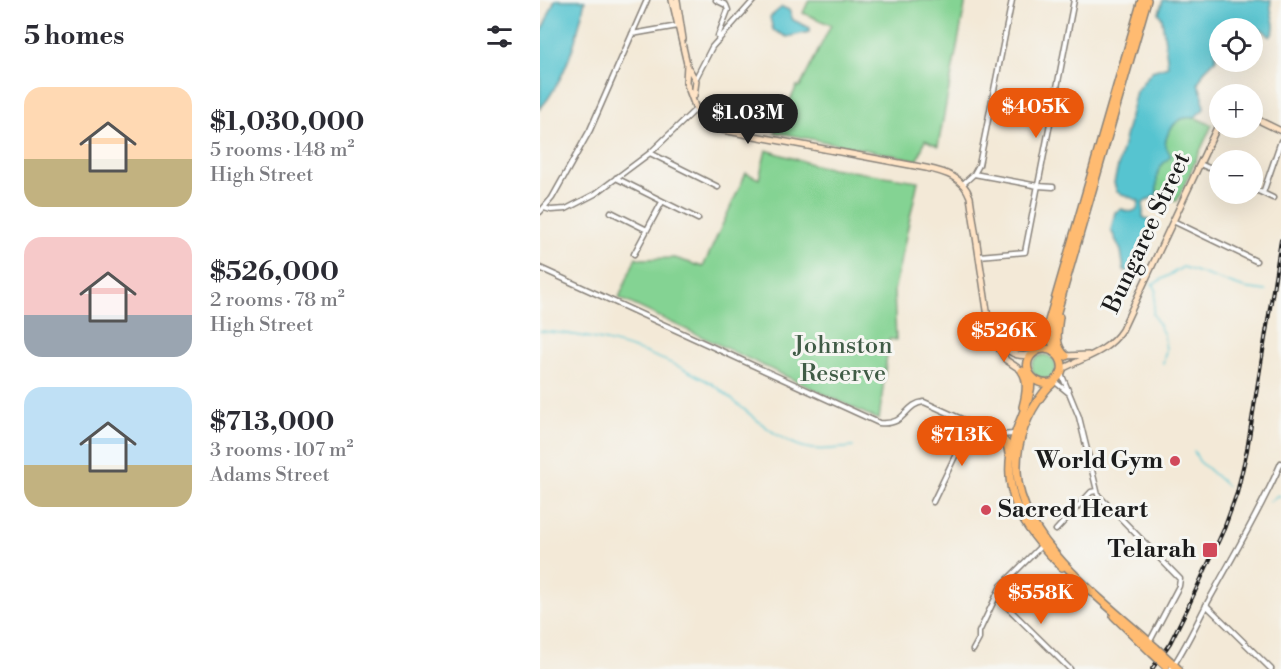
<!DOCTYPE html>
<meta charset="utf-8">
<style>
body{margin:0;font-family:"Libre Bodoni",serif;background:#f2f2f3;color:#2b2b33;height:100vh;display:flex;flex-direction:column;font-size:22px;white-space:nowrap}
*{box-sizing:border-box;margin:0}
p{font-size:20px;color:#7c7c81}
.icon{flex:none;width:33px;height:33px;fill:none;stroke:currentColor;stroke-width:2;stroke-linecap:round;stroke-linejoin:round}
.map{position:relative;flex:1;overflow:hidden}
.sheet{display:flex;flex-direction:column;background:#fff;width:540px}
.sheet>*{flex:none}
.fabs{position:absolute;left:669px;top:18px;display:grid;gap:12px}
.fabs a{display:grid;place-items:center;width:54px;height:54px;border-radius:50%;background:#fff;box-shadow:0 6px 24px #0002;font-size:30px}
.price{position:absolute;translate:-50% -51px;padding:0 14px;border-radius:21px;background:#ea580c;color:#fff;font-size:20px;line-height:39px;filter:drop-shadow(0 2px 3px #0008)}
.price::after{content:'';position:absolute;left:50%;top:36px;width:18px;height:14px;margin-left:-9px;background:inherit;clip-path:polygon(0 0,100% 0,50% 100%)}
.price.selected{background:#222;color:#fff}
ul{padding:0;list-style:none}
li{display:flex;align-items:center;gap:18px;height:150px;padding:0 24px}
li span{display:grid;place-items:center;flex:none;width:168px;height:120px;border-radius:18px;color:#555}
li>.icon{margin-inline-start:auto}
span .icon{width:72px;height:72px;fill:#fffc;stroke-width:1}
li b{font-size:26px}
h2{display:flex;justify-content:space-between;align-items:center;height:72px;padding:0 24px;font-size:26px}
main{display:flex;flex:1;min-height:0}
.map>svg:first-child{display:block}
.green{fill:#84d393;stroke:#507858;stroke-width:1.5}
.water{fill:#57c4d0;stroke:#3a7076;stroke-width:1.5}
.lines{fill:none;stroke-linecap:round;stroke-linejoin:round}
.stream{stroke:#57c4d0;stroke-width:1.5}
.street-casing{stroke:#88827a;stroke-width:7}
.secondary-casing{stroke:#88827a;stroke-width:8}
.highway-casing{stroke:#88827a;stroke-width:10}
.street{stroke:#fff;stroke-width:4}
.secondary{stroke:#ffe4c6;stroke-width:5}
.highway{stroke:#ffbb71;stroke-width:7}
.rail-casing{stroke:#1c1c1c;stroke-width:4}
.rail{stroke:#f6f6f2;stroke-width:1.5;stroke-dasharray:4.5;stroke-linecap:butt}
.highway-bridge-casing{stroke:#88827a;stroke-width:10;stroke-linecap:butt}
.highway-bridge{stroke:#ffbb71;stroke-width:7}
.poi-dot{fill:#d1495b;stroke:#f6f6f2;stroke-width:2}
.labels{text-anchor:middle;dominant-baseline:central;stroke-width:6;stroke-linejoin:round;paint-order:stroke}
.street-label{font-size:24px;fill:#1c1c1c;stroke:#f6f6f2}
.park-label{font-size:24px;fill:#405c46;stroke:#f6f6f2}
.poi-label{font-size:24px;font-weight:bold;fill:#1c1c1c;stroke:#f6f6f2;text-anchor:end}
</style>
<main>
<section class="sheet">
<h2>5 homes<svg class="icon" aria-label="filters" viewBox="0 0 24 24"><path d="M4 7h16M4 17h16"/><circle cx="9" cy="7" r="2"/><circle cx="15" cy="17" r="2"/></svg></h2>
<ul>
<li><span style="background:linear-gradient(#ffd9b3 60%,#c2b280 0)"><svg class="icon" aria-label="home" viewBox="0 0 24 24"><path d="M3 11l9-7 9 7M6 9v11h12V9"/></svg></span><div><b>$1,030,000</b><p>5 rooms · 148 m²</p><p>High Street</p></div></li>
<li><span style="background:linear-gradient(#f6c9c9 65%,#9aa5b1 0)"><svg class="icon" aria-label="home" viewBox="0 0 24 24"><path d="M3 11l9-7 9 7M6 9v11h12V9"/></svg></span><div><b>$526,000</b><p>2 rooms · 78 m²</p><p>High Street</p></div></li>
<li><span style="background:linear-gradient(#bfe0f5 65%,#c2b280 0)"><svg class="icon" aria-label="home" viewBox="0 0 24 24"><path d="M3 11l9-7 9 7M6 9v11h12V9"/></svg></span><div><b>$713,000</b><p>3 rooms · 107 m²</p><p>Adams Street</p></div></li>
</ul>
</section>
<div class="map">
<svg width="741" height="669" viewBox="0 0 741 669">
<rect width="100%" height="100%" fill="#f6f6f2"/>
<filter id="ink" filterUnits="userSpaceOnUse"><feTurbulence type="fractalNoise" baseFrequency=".0167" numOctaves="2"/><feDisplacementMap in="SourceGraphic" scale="12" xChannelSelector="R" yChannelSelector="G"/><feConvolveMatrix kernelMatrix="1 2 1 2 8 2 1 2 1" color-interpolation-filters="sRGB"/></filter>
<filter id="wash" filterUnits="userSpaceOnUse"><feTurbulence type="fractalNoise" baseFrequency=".008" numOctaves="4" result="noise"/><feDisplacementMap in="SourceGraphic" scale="24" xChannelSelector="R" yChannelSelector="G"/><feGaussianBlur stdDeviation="1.35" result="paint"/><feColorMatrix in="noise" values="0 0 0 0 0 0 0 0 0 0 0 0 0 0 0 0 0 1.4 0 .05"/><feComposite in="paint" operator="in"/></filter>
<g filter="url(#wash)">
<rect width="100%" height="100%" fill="#f3e9d7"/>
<path class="green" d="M269,0H426L398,146L385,140L378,160L235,132L257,86L260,87L291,25L263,13Z
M651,116L672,125L637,201L617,193L616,179L627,133L639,119Z
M226,150L278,166L378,181L354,291L356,340L349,339L339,420L79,298L96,257L100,259L135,258L163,267L206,173L219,179Z
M492 367a12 12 0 1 1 24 0a12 12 0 1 1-24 0Z"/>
<path class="water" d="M15,0H45C37,39 26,79 0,109V35Z
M623,0H731C728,13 740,26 730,37L723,30L702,28L700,23L694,20L691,28H680L679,42L675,48L676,59L665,70L658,83L663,96L664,109L654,118C637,115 627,130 625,145L631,156C610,175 620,174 616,197L614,196L603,203V217L609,220L613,232L599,276L584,270L581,251L571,230L575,212L582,209C588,212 592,213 597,209L599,201L577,192L574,183L596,91L612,71L628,66L622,19L619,13Z
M242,7L249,10L253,20L270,28L269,32L247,37L233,30L230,17Z"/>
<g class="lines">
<path class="stream" d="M612,283L616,289L613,314L624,335L626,350L623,363
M614,284L643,267L704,288L726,291
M0,331C63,336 110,350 165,380C176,385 185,394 195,402C216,419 237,439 263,447C279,452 297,448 313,447
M654,451L659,461L687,486
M729,502L738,495L741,497"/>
</g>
</g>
<g filter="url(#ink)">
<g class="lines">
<defs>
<path id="street" d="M176,0L186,5L188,10L178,36L179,40
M92,34L138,26
M155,80L172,47L214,0
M110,153L178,187
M660,164L680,173
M434,174L498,186L513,187
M76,178L158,219
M423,184L434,174L439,165L472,0
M712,188L733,198
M723,193L741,141
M4,208L11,210L26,209L55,194L110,153L156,109
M0,212L12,198L50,130L107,0
M71,212L107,230
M633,221L716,261
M94,254L122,202
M439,256L485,252L534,0
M0,268L339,423C367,426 364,404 384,402L457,435L475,434
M521,373L539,417L558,495L640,579L639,586L610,641
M514,381L529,393
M393,502L431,423
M516,530L551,492L556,491
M456,596L530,669
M666,605L731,669
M433,650L439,639V632L461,586L502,545
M631,669C648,644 659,617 674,591C697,549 722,507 741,463"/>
<path id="secondary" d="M132,0L147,64L146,82L156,109L166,122L182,130L386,168C405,172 423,177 430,197L448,317L455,342L466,360L484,372
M137,0L143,39
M149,69L156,81L154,96
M712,117L741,131
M453,332C464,347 472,360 493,354
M524,356L548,355
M522,369C544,357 567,353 582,330L680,121"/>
<path id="highway" d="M519,317C517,331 514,347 526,356
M495,352L509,321L602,0
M515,353L511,337L512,329L607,0
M482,371C489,380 486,396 483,407
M491,377C492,399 481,415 475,435C458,493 483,528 522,567
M511,383C488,387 478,358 499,350C511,346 524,357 522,370C520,379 510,384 505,391C487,414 476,441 477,471C479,542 567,603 616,648
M457,435C465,441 468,444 469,454
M574,616L612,653
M630,661L638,669"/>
</defs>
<use href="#street" class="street-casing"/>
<use href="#secondary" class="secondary-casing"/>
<use href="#highway" class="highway-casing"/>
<use href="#street" class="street"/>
<use href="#secondary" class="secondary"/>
<use href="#highway" class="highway"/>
<defs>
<path id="rail" d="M612,669L630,643L648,607L684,529L697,493L707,450L741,240"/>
</defs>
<use href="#rail" class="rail-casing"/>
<use href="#rail" class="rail"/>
<defs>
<path id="highway-bridge" d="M616,648L630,661
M612,653L626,666"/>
</defs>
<use href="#highway-bridge" class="highway-bridge-casing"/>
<use href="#highway-bridge" class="highway-bridge"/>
</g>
</g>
<g class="poi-dot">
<circle cx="635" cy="461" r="6"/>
<circle cx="446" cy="510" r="6"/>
<rect x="662" y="542" width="16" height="16" rx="3"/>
</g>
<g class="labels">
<g class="street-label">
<text transform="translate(607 233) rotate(-65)">Bungaree Street</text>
</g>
<g class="park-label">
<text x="303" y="346">Johnston<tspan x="303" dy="28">Reserve</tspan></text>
</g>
<g class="poi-label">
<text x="623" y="461">World Gym</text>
<text x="458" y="510" text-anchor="start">Sacred Heart</text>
<text x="656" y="550">Telarah</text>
</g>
</g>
</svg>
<div class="fabs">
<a><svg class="icon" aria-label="locate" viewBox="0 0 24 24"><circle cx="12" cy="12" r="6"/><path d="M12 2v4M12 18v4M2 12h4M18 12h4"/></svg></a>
<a>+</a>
<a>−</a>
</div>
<b class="price" style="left:496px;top:139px">$405K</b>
<b class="price selected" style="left:208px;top:145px">$1.03M</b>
<b class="price" style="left:464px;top:363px">$526K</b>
<b class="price" style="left:422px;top:467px">$713K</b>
<b class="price" style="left:501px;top:625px">$558K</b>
</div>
</main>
